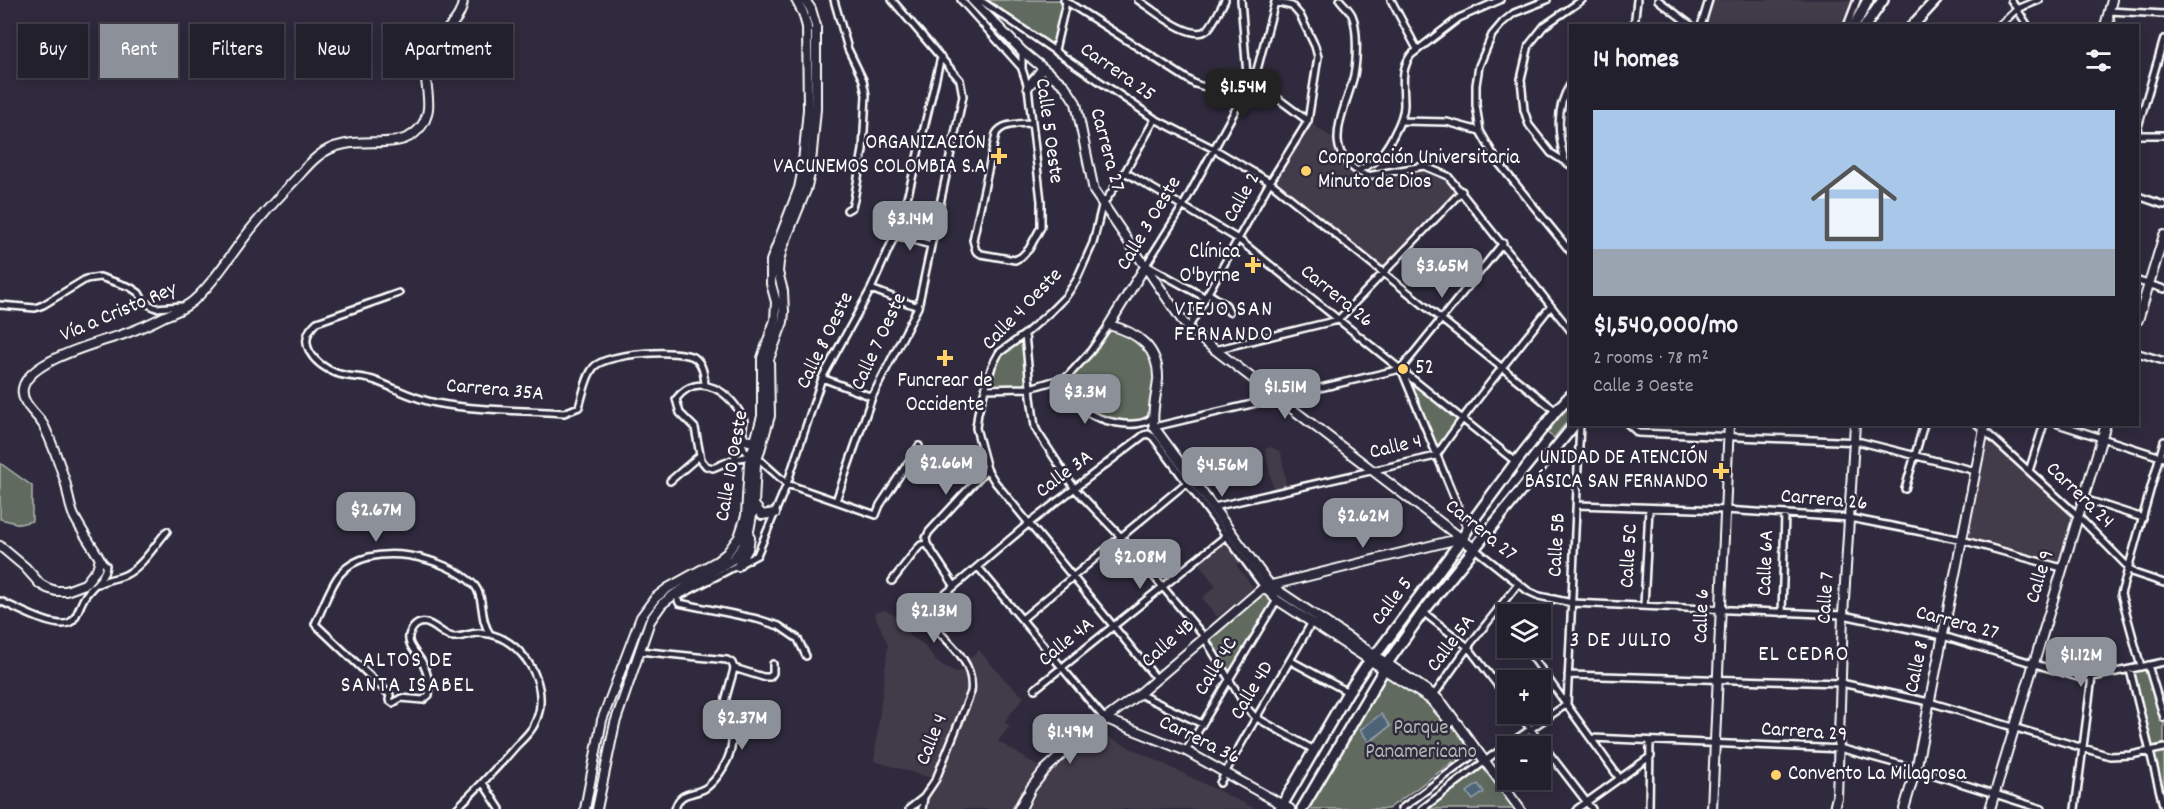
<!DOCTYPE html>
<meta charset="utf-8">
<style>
body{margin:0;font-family:Dekko,sans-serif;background:#2b2836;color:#f1f3f6;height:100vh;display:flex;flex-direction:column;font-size:22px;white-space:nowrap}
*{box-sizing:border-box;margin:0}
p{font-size:20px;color:#a3a3aa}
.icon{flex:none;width:33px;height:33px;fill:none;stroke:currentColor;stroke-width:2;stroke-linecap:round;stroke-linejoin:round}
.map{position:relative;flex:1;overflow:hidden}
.details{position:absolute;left:1569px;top:24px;width:570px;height:402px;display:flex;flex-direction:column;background:#23202e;border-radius:0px;box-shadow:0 3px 15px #0003,0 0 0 2px #403e4a}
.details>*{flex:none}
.hud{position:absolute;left:18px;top:24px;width:570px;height:54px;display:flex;gap:12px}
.controls{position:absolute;left:1497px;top:604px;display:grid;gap:12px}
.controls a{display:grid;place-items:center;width:54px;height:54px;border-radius:0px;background:#23202e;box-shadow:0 3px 15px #0003,0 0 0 2px #403e4a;font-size:30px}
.price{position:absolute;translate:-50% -51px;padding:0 14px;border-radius:12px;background:#8c9099;color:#fff;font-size:20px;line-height:39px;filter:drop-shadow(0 2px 3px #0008)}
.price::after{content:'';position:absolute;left:50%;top:36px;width:18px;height:14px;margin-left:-9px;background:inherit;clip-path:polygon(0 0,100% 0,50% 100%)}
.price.selected{background:#222;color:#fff}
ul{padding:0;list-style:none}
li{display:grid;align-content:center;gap:12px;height:318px;padding:0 24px}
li+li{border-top:2px solid #403e4a}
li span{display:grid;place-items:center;height:186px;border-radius:0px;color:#555}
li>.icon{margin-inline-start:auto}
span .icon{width:108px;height:108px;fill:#fffc;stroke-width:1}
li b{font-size:26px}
h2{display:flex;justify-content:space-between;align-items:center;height:72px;padding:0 24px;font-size:26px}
.pill{padding:0 21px;border-radius:0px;background:#23202e;box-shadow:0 3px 15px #0003,0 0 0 2px #403e4a;font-size:21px;line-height:54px}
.pill.selected{background:#8c9099;color:#fff}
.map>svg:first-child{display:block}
.built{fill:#433b48}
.green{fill:#616b5f;stroke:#b0b5af;stroke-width:1.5;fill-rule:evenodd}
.water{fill:#4d6378;stroke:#94a1ae;stroke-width:1.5}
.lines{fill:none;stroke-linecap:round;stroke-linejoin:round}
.street-casing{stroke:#fff;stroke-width:10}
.secondary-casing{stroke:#fff;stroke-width:12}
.primary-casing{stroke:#fff;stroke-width:14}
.street{stroke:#2f2a3d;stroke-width:5}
.secondary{stroke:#2f2a3d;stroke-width:8}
.primary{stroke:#2f2a3d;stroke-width:9}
.poi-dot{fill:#ffd166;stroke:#2f2a3d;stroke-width:2}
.labels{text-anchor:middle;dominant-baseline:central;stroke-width:5;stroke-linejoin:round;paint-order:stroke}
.street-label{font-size:21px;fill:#fff;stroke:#2f2a3d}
.poi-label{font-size:21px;fill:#fff;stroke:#2f2a3d;text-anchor:end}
.park-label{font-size:21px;fill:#b0b5af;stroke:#2f2a3d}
.neighbourhood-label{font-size:22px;letter-spacing:1.5px;fill:#fff;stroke:#2f2a3d}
</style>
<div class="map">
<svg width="2164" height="809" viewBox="0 0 2164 809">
<rect width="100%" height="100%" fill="#2f2a3d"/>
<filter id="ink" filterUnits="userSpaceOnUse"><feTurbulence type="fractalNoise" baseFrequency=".0167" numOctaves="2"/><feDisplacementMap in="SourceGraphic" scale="12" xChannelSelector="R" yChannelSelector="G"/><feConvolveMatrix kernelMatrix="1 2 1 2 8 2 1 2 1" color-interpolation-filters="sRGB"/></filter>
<g filter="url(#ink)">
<path class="built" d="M1712,0H1853L1842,25H1704Z
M1308,121L1338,142L1348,162L1367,176L1424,166L1448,176L1462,191L1383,272L1270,182Z
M1983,431L2079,517L2062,568L1962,540Z
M1271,447L1281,452L1287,490L1274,493L1265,449Z
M1225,542L1240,562L1236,565L1254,588L1217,617L1202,598L1216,586L1198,563Z
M885,610L912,626L908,635L923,644L937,662L956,672L969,669L966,661L979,650L1005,680L1024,697L1004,722L1010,726L998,741L1044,770L1087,732L1093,735L1098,732L1256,809H922V803L935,779L874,761L888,645L874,613Z"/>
<path class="green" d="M982,0H1067L1055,50Z
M1109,325L1137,335L1156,362L1153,415L1146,423L1108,421L1082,409L1067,377Z
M1025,334L1030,388L985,389L999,353Z
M1401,369L1463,417L1436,456Z
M1570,406V418L1554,438L1546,432Z
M0,463L32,486V521L20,524L0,519Z
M1264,587L1277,600L1230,679L1206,640Z
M2148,665L2164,718V809L2130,670Z
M1383,669L1439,707L1468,745L1477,752L1460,766L1453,762L1388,809H1302ZM1390,726L1370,742L1360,730Z
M1484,761L1520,809H1422Z"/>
<path class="water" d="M1381,714L1390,726L1369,742L1360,730Z
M1478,784L1484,792L1473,800L1467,792Z"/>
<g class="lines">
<defs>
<path id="street" d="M834,0L848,49L863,80L866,95L863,150L854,200L852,207L847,210
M961,0L1022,68
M974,0L983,2L1155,119L1214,149L1270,182L1556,411
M1064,0L1195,84C1214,92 1229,83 1247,75
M1138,0C1152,9 1193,44 1208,29C1215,21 1220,9 1225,0
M1241,0L1247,75
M1340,0C1344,5 1349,9 1352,15C1358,28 1357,60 1354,75C1346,111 1316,154 1367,176L1424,166L1448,176L1570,330
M1391,0L1417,49
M1547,0L1514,13L1503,22L1492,35L1479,66L1476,85V105L1480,131L1497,161L1570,251
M1658,0L1692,26
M2011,0L2028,26
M1634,26L1637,0
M1701,26L1709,0
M1847,26L1857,0
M1999,26L2017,9L2039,0
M2111,26L2109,11L2164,14
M1055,50L1066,2
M1022,51V69L1028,87L1041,201V227L1029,249L1021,257L1015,260L981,254L976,251L973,240L996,134C1002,123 1019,124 1031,123
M1249,77L1308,121
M1155,119L1125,172L1102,206L1093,243L1076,281L1066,296L1050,312L1025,334L999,353L992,366L978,413L976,428L987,469L995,482L1156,678
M1402,121L1447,122L1480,131
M2138,127L2164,39
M2138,135H2164
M1565,161C1558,135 1555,108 1570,85
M1570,165L1551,153L1529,125L1524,110L1521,79L1529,45L1544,26L1582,0
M1357,171C1363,168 1369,165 1374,162C1386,152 1404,120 1404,105C1404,86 1400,70 1411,55L1459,18L1500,0
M1125,172L1238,239L1516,462
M2138,196L2164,205
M895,235L931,245
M2138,281L2164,289
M871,289L918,307
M399,293L317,322C294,342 314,364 336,373C349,378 364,376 376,381C397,389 414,399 436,403C478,411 522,410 564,413L579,407C583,395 586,376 594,367C607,353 680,348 695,358C703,364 704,375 705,384
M1208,293L1226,305L1229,312
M0,305L35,308L43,305L86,279L100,277L130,287L139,293L144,302L156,308L181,306
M1188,329L1190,325L1270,182L1308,121L1318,57L1315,46L1300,15L1292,6L1275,2L1257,70L1183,206L1146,265L1206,298
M1025,334L1031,397L1035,427L1038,433L1075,489L1121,537L1202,634L1246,707L1255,717L1314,750
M1214,350L1338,320L1462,191
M2138,353L2164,361
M1402,371L1467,528
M1067,377C1070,388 1074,399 1081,407C1093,421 1140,432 1152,417
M822,378L872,397
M985,389L1030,388L1067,377L1090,352L1109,325
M1628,424L1638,433L1861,442L1976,471
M1977,424L2075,513L2134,573L2164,583
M2058,424L2164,458
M1154,427L1401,369L1503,243
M1144,435L1148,434L1153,437L1264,587
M741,440L745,451L760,460L787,484L876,515L880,505L919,446
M734,459L742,434L744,421C733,393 699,369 676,399L680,413L695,428L701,460L706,466L713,468L734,459L751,456
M2029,471L2044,424
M670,481L699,456
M1905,489L1924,424
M2084,499L2143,518
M836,501L872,397L918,307L963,96L960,80L892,0
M1577,505L1725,510L1850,518L1958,539L2062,568
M1214,507L1436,456C1471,404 1512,356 1551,306
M1475,549L1528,591L1539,596L1572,603L1843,615L1943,636L2078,677H2092L2164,662
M978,567L1104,718L1101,719
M892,581L917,549L921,545L927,544
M98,584C107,579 116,579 125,575C142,567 155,545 167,531
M954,585L927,544L926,538L929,532L987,469
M0,601C15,607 61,634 73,620C79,613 80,603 86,595C93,585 105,578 106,565L100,559
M1644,606L1649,508
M1498,609L1508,622
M1423,612L1468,647L1508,699
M1782,613L1785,514
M1022,619L1192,478
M1526,648L1620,779
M639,651L727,660L732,663L734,668C732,680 722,704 724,715C725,719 728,723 730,728C735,740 730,757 723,768C719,775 711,785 704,789C690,796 680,791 675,809
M806,656L798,639L779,626L757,619L679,603L677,597L757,555L787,484L822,378L871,289L895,235L909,191L941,57
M1291,661L1348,692
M2148,665L2164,718
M2141,667L2121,594L2164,441
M734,668L763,677H770L773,673V664
M2130,670L2164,809
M1568,675L1841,683L1929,702L2110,756L2131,755L2164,748
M1035,689L1231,532
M1139,694L1202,724
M390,695L389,700L393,703L401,698L423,700L429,695C430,684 428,674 423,664C418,653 401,642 413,628C427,612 440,636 453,637C463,638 471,632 480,633C514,634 542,670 540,703C540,710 537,719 534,725C530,733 522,740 516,746C497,768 477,789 456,809
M390,695L315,624C322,610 330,586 340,574C369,539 447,556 475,586C485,598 479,619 490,634
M1434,695L1468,647L1518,584
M1519,714L1592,809
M1591,738L1843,749L1916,769L2042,809
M1186,751L1277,600
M483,783L500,809
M1220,783C1248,728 1282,676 1312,622
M909,809L923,798
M922,809L924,797L936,779L971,692C975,661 948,642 929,622L928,614L930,607L1028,524L1144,435
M1017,809L1025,795
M1401,809L1477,752
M1422,809L1493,755L1567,704L1580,424
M1577,809L1651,756
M1649,809L1650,741
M2075,809L2092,677"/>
<path id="secondary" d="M972,0L1022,51L1065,86L1076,103L1094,191L1188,329L1475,549
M2105,26L2112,0
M1028,87L1043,68
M1146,265L1109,325C1137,332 1159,348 1158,379C1157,395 1151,411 1154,427L1270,585L1434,695L1443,704L1520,809
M2138,320L2164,235
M742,434L744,439L749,441L757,440
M755,506L762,515L775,513
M0,546L25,567L40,584L47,588L56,591H66L85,584L97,569L100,559C91,544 81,530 74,516C69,505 68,492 65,481C59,462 52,443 44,426C37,413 20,404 23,388C29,360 100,342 124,334C138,329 152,323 165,316C173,313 182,309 189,304C206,293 231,255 244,238C259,218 275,201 292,183C300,175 307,165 317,157C349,129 395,155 418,130C438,110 422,84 426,61C431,36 462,26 463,0
M738,566L748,549L750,538
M1264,587L1277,600L1431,700L1450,722
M1104,718L1186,751L1290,809
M585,809L602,720L641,617L655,598L668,588L717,561L727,553L739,537L746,516L749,463L762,416V358L775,320L776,302L771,284V261L799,188L802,173L808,109L807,27L803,13L796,0
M597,809L615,723L650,621L662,604L675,594L733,559L743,546L749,531L754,504L756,464L770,416L769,359L783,322L784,312L783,291L778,272L779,262L782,249L806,190L810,174L816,109V26L811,9L805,0
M1021,809L1031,788L1045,770L1082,736L1139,694L1264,587L1462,538
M1712,809L1729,424
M1834,809L1837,797L1843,615L1855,424
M1904,809L1917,765L1985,424
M1990,809L2106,424"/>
<path id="primary" d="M1854,26L1868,0
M1865,26L1883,0
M1912,26L1936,0
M1280,809L1348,692L1365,667L1381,648L1458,545L1474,519L1516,462L1556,411L1570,396
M1302,809L1390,659L1423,612L1575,424"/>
</defs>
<use href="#street" class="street-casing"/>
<use href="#secondary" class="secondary-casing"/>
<use href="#primary" class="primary-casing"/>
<use href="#street" class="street"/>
<use href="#secondary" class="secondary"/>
<use href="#primary" class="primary"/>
</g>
</g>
<g class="poi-dot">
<path d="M996 147h6v6h6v6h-6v6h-6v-6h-6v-6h6z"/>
<circle cx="1306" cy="171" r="6"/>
<path d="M1250 256h6v6h6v6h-6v6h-6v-6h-6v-6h6z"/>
<path d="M942 349h6v6h6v6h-6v6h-6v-6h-6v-6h6z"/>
<circle cx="1403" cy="369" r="6"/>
<path d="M1718 462h6v6h6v6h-6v6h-6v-6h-6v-6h6z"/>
<circle cx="1776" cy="775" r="6"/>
</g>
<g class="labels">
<g class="street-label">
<text transform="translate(1117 73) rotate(35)">Carrera 25</text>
<text transform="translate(1048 131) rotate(82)">Calle 5 Oeste</text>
<text transform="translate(1106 150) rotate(75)">Carrera 27</text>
<text transform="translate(1243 198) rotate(-61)">Calle 2</text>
<text transform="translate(1150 224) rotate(-59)">Calle 3 Oeste</text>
<text transform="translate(1336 297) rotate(39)">Carrera 26</text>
<text transform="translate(1023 310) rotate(-46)">Calle 4 Oeste</text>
<text transform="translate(119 313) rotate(-23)">Vía a Cristo Rey</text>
<text transform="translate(826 341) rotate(-64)">Calle 8 Oeste</text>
<text transform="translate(880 342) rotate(-65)">Calle 7 Oeste</text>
<text transform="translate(495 391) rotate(5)">Carrera 35A</text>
<text transform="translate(1396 448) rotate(-13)">Calle 4</text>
<text transform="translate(733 466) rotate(-80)">Calle 10 Oeste</text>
<text transform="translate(1065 475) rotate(-37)">Calle 3A</text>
<text transform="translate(2079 496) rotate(44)">Carrera 24</text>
<text transform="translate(1824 501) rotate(5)">Carrera 26</text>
<text transform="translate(1480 531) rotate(39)">Carrera 27</text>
<text transform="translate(1558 545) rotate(-87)">Calle 5B</text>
<text transform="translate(1630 556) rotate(-87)">Calle 5C</text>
<text transform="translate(1767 563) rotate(-88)">Calle 6A</text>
<text transform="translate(2041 577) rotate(-73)">Calle 9</text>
<text transform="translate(1827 598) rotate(-86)">Calle 7</text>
<text transform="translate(1393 602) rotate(-53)">Calle 5</text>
<text transform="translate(1703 616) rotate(-88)">Calle 6</text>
<text transform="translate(1957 624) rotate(15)">Carrera 27</text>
<text transform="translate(1067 643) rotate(-39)">Calle 4A</text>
<text transform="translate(1169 644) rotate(-41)">Calle 4B</text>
<text transform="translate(1452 644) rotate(-53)">Calle 5A</text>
<text transform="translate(1217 667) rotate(-59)">Calle 4C</text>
<text transform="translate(1918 667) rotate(-78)">Calle 8</text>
<text transform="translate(1253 691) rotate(-59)">Calle 4D</text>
<text transform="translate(1804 733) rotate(4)">Carrera 29</text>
<text transform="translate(933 740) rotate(-68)">Calle 4</text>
<text transform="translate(1199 741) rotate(26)">Carrera 36</text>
</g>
<g class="poi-label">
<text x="986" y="144">ORGANIZACIÓN<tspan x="986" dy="24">VACUNEMOS COLOMBIA S.A</tspan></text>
<text x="1318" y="159" text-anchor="start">Corporación Universitaria<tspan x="1318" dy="24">Minuto de Dios</tspan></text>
<text x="1240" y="253">Clínica<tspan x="1240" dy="24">O'byrne</tspan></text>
<text x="1415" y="369" text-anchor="start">52</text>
<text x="945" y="382" text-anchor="middle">Funcrear de<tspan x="945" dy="24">Occidente</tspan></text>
<text x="1708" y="459">UNIDAD DE ATENCIÓN<tspan x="1708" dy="24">BÁSICA SAN FERNANDO</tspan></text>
<text x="1788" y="775" text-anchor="start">Convento La Milagrosa</text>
</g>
<g class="park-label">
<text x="1421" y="729">Parque<tspan x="1421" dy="24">Panamericano</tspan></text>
</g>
<g class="neighbourhood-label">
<text x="1224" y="310">VIEJO SAN<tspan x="1224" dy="25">FERNANDO</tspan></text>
<text x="1621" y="641">3 DE JULIO</text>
<text x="1804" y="655">EL CEDRO</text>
<text x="408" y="661">ALTOS DE<tspan x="408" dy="25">SANTA ISABEL</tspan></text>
</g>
</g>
</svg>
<div class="controls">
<a><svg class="icon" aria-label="layers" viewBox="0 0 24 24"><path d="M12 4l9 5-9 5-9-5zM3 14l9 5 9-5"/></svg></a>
<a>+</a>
<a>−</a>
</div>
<b class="price selected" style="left:1243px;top:120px">$1.54M</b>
<b class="price" style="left:910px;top:252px">$3.14M</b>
<b class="price" style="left:1442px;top:299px">$3.65M</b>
<b class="price" style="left:1285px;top:420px">$1.51M</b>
<b class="price" style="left:1085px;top:425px">$3.3M</b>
<b class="price" style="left:946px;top:496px">$2.66M</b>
<b class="price" style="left:1222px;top:498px">$4.56M</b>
<b class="price" style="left:376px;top:543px">$2.67M</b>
<b class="price" style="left:1363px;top:549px">$2.62M</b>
<b class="price" style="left:1140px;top:590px">$2.08M</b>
<b class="price" style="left:934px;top:644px">$2.13M</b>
<b class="price" style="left:2081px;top:688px">$1.12M</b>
<b class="price" style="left:742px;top:751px">$2.37M</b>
<b class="price" style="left:1070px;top:765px">$1.49M</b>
<div class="hud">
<a class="pill">Buy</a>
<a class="pill selected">Rent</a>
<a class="pill">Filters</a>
<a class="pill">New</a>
<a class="pill">Apartment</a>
</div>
<section class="details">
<h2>14 homes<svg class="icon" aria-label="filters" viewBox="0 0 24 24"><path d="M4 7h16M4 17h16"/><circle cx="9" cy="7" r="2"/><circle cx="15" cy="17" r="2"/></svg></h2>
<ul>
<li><span style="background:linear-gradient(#a9c7e8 75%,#9aa5b1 0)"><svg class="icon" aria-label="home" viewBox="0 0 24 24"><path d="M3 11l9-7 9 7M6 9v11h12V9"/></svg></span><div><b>$1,540,000/mo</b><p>2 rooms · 78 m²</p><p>Calle 3 Oeste</p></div></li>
</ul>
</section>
</div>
